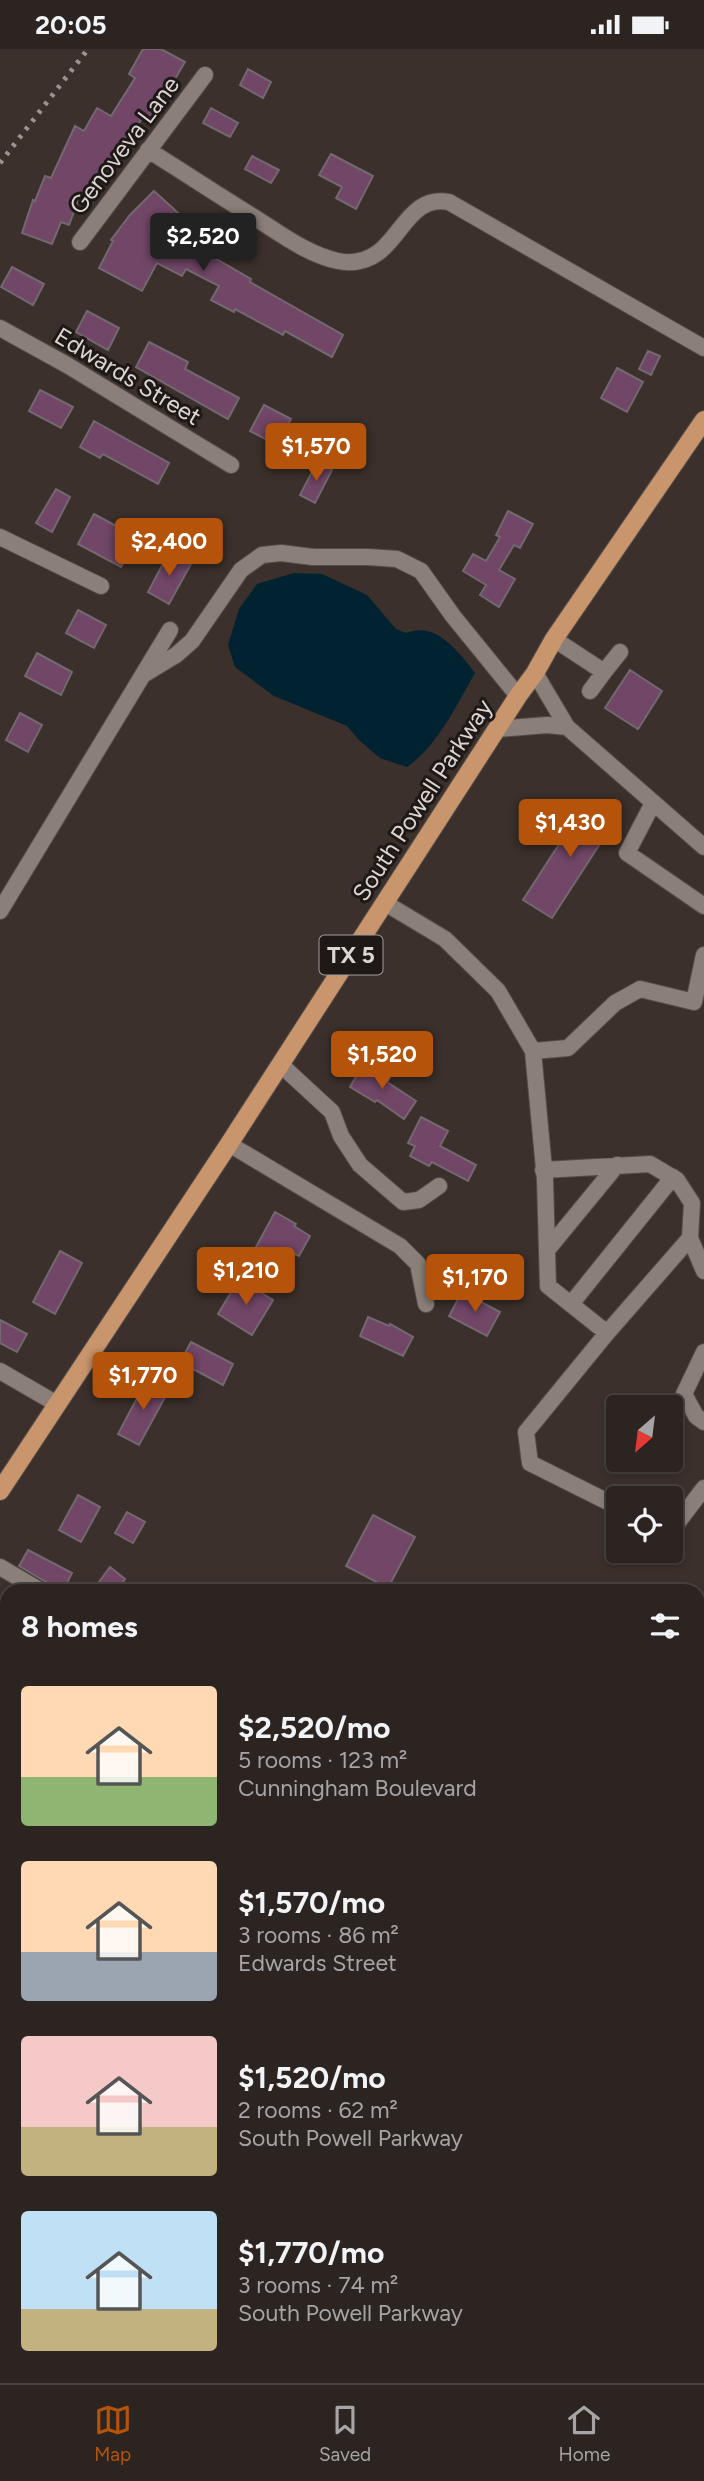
<!DOCTYPE html>
<meta charset="utf-8">
<style>
body{margin:0;font-family:Figtree,sans-serif;background:#38302d;color:#f1f3f6;height:100vh;display:flex;flex-direction:column;font-size:26px;white-space:nowrap}
*{box-sizing:border-box;margin:0}
p{font-size:23px;color:#a6a4a5}
.icon{flex:none;width:38px;height:38px;fill:none;stroke:currentColor;stroke-width:2;stroke-linecap:round;stroke-linejoin:round}
.map{position:relative;flex:1;overflow:hidden}
.sheet{position:absolute;left:0px;top:1535px;width:705px;height:800px;display:flex;flex-direction:column;background:#2c2420;border-radius:21px 21px 0 0;box-shadow:0 4px 10px #0003,0 0 0 2px #48413e}
.sheet>*{flex:none}
.needle{width:46px;rotate:208deg}
.tools{position:absolute;left:606px;top:1346px;display:grid;gap:14px}
.tools a{display:grid;place-items:center;width:77px;height:77px;border-radius:7px;background:#2c2420;box-shadow:0 4px 10px #0003,0 0 0 2px #48413e;font-size:35px}
.price{position:absolute;translate:-50% -60px;padding:0 16px;border-radius:7px;background:#b45309;color:#fff;font-size:23px;line-height:46px;filter:drop-shadow(0 2px 4px #0008)}
.price::after{content:'';position:absolute;left:50%;top:42px;width:21px;height:16px;margin-left:-10px;background:inherit;clip-path:polygon(0 0,100% 0,50% 100%)}
.price.current{background:#222;color:#fff}
ul{padding:0;list-style:none}
li{display:flex;align-items:center;gap:21px;height:175px;padding:0 21px}
li span{display:grid;place-items:center;flex:none;width:196px;height:140px;border-radius:7px;color:#555}
li>.icon{margin-inline-start:auto}
span .icon{width:84px;height:84px;fill:#fffc;stroke-width:1}
li b{font-size:30px}
h2{display:flex;justify-content:space-between;align-items:center;height:84px;padding:0 21px;font-size:30px}
.status{display:flex;justify-content:space-between;align-items:center;height:49px;padding:0 35px;background:#2c2420;direction:ltr}
.status svg{height:19px;fill:currentColor}
.tabs{display:flex;justify-content:space-around;align-items:center;height:98px;border-top:2px solid #48413e;background:#2c2420;font-size:19px;color:#a6a4a5}
.tabs a{display:grid;justify-items:center;gap:4px}
.tabs .current{color:#b45309}
.map>svg:first-child{display:block}
.water{fill:#012230}
.lines{fill:none;stroke-linecap:round;stroke-linejoin:round}
.river{stroke:#012230;stroke-width:30}
.building{fill:#714667;stroke:#736870;stroke-width:2}
.minor-casing{stroke:#564d49;stroke-width:18}
.major-casing{stroke:#564d49;stroke-width:20}
.minor{stroke:#8b7f79;stroke-width:16}
.major{stroke:#c9956c;stroke-width:18}
.rail{stroke:#9c9490;stroke-width:5;stroke-dasharray:3.5 7;stroke-linecap:butt}
.labels{text-anchor:middle;dominant-baseline:central;stroke-width:6;stroke-linejoin:round;paint-order:stroke}
.shield{fill:#1e1917;stroke:#a39d9a;stroke-width:2}
.shield-label{font-size:23px;font-weight:bold;fill:#dcd5d2}
.street-label{font-size:24px;fill:#dcd5d2;stroke:#1e1917}
</style>
<div class="status"><b>20:05</b><svg viewBox="0 0 49 12"><path d="M0 12V9h3v3zM5 12V6h3v6zM10 12V3h3v9zM15 12V0h3v12zM26 1h20v11H26zM47 4h2v5h-2z"/></svg></div>
<div class="map">
<svg width="704" height="2334" viewBox="0 0 704 2334">
<rect width="100%" height="100%" fill="#3b302b"/>
<path class="water" d="M294,524L322,525L367,546L396,580L406,584C436,572 458,602 475,624C456,657 438,696 407,718L380,709L359,691L347,677L274,647L235,618L228,596L239,560L257,535Z"/>
<g class="lines">
<path class="river" d="M698,1811L704,1808
M376,2334L378,2328"/>
</g>
<path class="building" d="M143,0H161L185,13L165,47L148,70L143,67L131,89L127,87L113,114L106,110L97,131L95,130L85,155L78,152L69,176L61,173L52,195L22,184L33,151L35,152L45,127L51,129L75,77L84,82L97,59L111,67L135,29L129,25Z
M248,20L271,33L263,49L240,36Z
M211,59L238,74L230,88L203,74Z
M331,105L373,127L356,160L336,149L342,138L319,126Z
M252,107L279,121L271,134L245,120Z
M154,142L186,171L173,185L251,230L250,233L343,286L332,308L285,282L283,286L235,260L234,263L211,251L219,237L186,220L182,227L157,214L142,242L99,219L113,192L111,191L130,166Z
M12,218L44,235L33,256L1,238Z
M87,262L119,279L108,301L76,283Z
M149,293L188,313L185,320L239,349L228,370L136,318Z
M648,302L660,307L651,326L639,320Z
M617,319L643,333L627,363L601,349Z
M40,341L73,358L61,379L29,362Z
M264,356L291,370L277,396L250,382Z
M94,372L169,414L158,435L103,405L100,409L80,398Z
M317,413L332,421L315,454L300,446Z
M56,440L70,448L52,483L36,474Z
M508,462L533,475L520,499L514,496L499,521L515,530L499,558L480,546L486,536L463,522L473,505L486,512L500,488L496,486Z
M94,465L138,489L121,518L78,495Z
M169,503L191,515L169,555L148,543Z
M78,561L106,576L94,599L66,584Z
M37,604L72,623L61,646L25,627Z
M630,621L662,642L638,680L605,659Z
M20,664L42,676L28,703L6,691Z
M587,752L616,770L552,869L523,851Z
M364,1014L390,1029L387,1033L416,1052L404,1070L377,1051L375,1053L350,1038Z
M421,1068L448,1082L440,1097L476,1116L468,1132L432,1113L429,1117L410,1107L415,1097L408,1094Z
M275,1163L296,1175L294,1177L310,1187L299,1207L293,1204L287,1215L256,1198Z
M60,1202L82,1214L55,1265L33,1253Z
M239,1230L273,1251L252,1286L218,1265Z
M462,1243L500,1263L487,1287L449,1267Z
M368,1268L389,1277L390,1275L413,1288L403,1307L360,1287Z
M0,1271L27,1285L17,1303L0,1294Z
M191,1293L233,1315L223,1336L180,1313Z
M147,1330L169,1341L139,1396L118,1385Z
M78,1446L100,1458L81,1493L59,1481Z
M127,1463L145,1473L133,1494L115,1484Z
M373,1466L415,1488L388,1539L346,1517Z
M28,1501L72,1524L63,1542L51,1540L46,1533L19,1517Z
M110,1518L125,1530L117,1542H110L99,1533Z"/>
<g class="lines">
<defs>
<path id="minor" d="M148,101C185,124 221,148 257,170C282,186 309,206 338,212C353,215 367,212 379,203C403,184 413,146 449,153L704,299
M80,193L205,26
M0,279L67,316L231,416
M0,488L101,537
M554,590L604,623L590,642
M604,623L620,603
M535,624L567,678L704,798
M143,626L176,606L192,592L241,521L262,506L281,504L313,508H368L397,510L421,522L453,567L518,647
M497,680L547,676L567,678
M653,754L627,804L704,857
M385,854L445,890L498,942L533,1002L545,1131L548,1237L607,1284L526,1383L530,1414L618,1458
M0,862L170,581
M533,1002L568,999L615,954L640,940L694,953L704,906
M280,1015L332,1063L341,1087L360,1116L403,1153L419,1151L439,1137
M229,1095L400,1197L418,1215L426,1255
M543,1121L650,1115L677,1131L692,1154L690,1189L704,1222
M548,1200L617,1116
M571,1255L673,1128
M607,1284L690,1189
M704,1303L684,1345L696,1367L704,1373
M0,1322L57,1355
M670,1475L678,1473L704,1439
M0,1518L41,1542
M0,2173L7,2177
M0,2257L7,2243
M240,2328L242,2334"/>
<path id="major" d="M0,1442L229,1095L518,647L535,624L554,590L704,371
M0,2045L7,2049
M0,2100L7,2104
M403,2328L415,2334
M498,2328L509,2334"/>
</defs>
<use href="#minor" class="minor-casing"/>
<use href="#major" class="major-casing"/>
<use href="#minor" class="minor"/>
<use href="#major" class="major"/>
<path class="rail" d="M0,114L88,0"/>
</g>
<g class="labels">
<rect class="shield" x="319.5" y="886.5" width="63" height="39" rx="5"/>
<g class="shield-label">
<text x="351" y="906">TX 5</text>
</g>
<g class="street-label">
<text transform="translate(124 96) rotate(-53)">Genoveva Lane</text>
<text transform="translate(128 327) rotate(31)">Edwards Street</text>
<text transform="translate(422 751) rotate(-57)">South Powell Parkway</text>
</g>
</g>
</svg>
<div class="tools">
<a><svg class="needle" viewBox="-14 -14 28 28"><path d="M0-13l5 13h-10z" fill="#e53935"/><path d="M0 13l5-13h-10z" fill="#a6a4a5"/></svg></a>
<a><svg class="icon" aria-label="locate" viewBox="0 0 24 24"><circle cx="12" cy="12" r="6"/><path d="M12 2v4M12 18v4M2 12h4M18 12h4"/></svg></a>
</div>
<b class="price current" style="left:203px;top:224px">$2,520</b>
<b class="price" style="left:316px;top:434px">$1,570</b>
<b class="price" style="left:169px;top:529px">$2,400</b>
<b class="price" style="left:570px;top:810px">$1,430</b>
<b class="price" style="left:382px;top:1042px">$1,520</b>
<b class="price" style="left:246px;top:1258px">$1,210</b>
<b class="price" style="left:475px;top:1265px">$1,170</b>
<b class="price" style="left:143px;top:1363px">$1,770</b>
<section class="sheet">
<h2>8 homes<svg class="icon" aria-label="filters" viewBox="0 0 24 24"><path d="M4 7h16M4 17h16"/><circle cx="9" cy="7" r="2"/><circle cx="15" cy="17" r="2"/></svg></h2>
<ul>
<li><span style="background:linear-gradient(#ffd9b3 65%,#8fb573 0)"><svg class="icon" aria-label="home" viewBox="0 0 24 24"><path d="M3 11l9-7 9 7M6 9v11h12V9"/></svg></span><div><b>$2,520/mo</b><p>5 rooms · 123 m²</p><p>Cunningham Boulevard</p></div></li>
<li><span style="background:linear-gradient(#ffd9b3 65%,#9aa5b1 0)"><svg class="icon" aria-label="home" viewBox="0 0 24 24"><path d="M3 11l9-7 9 7M6 9v11h12V9"/></svg></span><div><b>$1,570/mo</b><p>3 rooms · 86 m²</p><p>Edwards Street</p></div></li>
<li><span style="background:linear-gradient(#f6c9c9 65%,#c2b280 0)"><svg class="icon" aria-label="home" viewBox="0 0 24 24"><path d="M3 11l9-7 9 7M6 9v11h12V9"/></svg></span><div><b>$1,520/mo</b><p>2 rooms · 62 m²</p><p>South Powell Parkway</p></div></li>
<li><span style="background:linear-gradient(#bfe0f5 70%,#c2b280 0)"><svg class="icon" aria-label="home" viewBox="0 0 24 24"><path d="M3 11l9-7 9 7M6 9v11h12V9"/></svg></span><div><b>$1,770/mo</b><p>3 rooms · 74 m²</p><p>South Powell Parkway</p></div></li>
</ul>
</section>
</div>
<nav class="tabs">
<a class="current"><svg class="icon" aria-label="map" viewBox="0 0 24 24"><path d="M3 6l6-2 6 2 6-2v14l-6 2-6-2-6 2zM9 4v14M15 6v14"/></svg>Map</a>
<a><svg class="icon" aria-label="saved" viewBox="0 0 24 24"><path d="M7 4h10v16l-5-4-5 4z"/></svg>Saved</a>
<a><svg class="icon" aria-label="home" viewBox="0 0 24 24"><path d="M3 11l9-7 9 7M6 9v11h12V9"/></svg>Home</a>
</nav>
